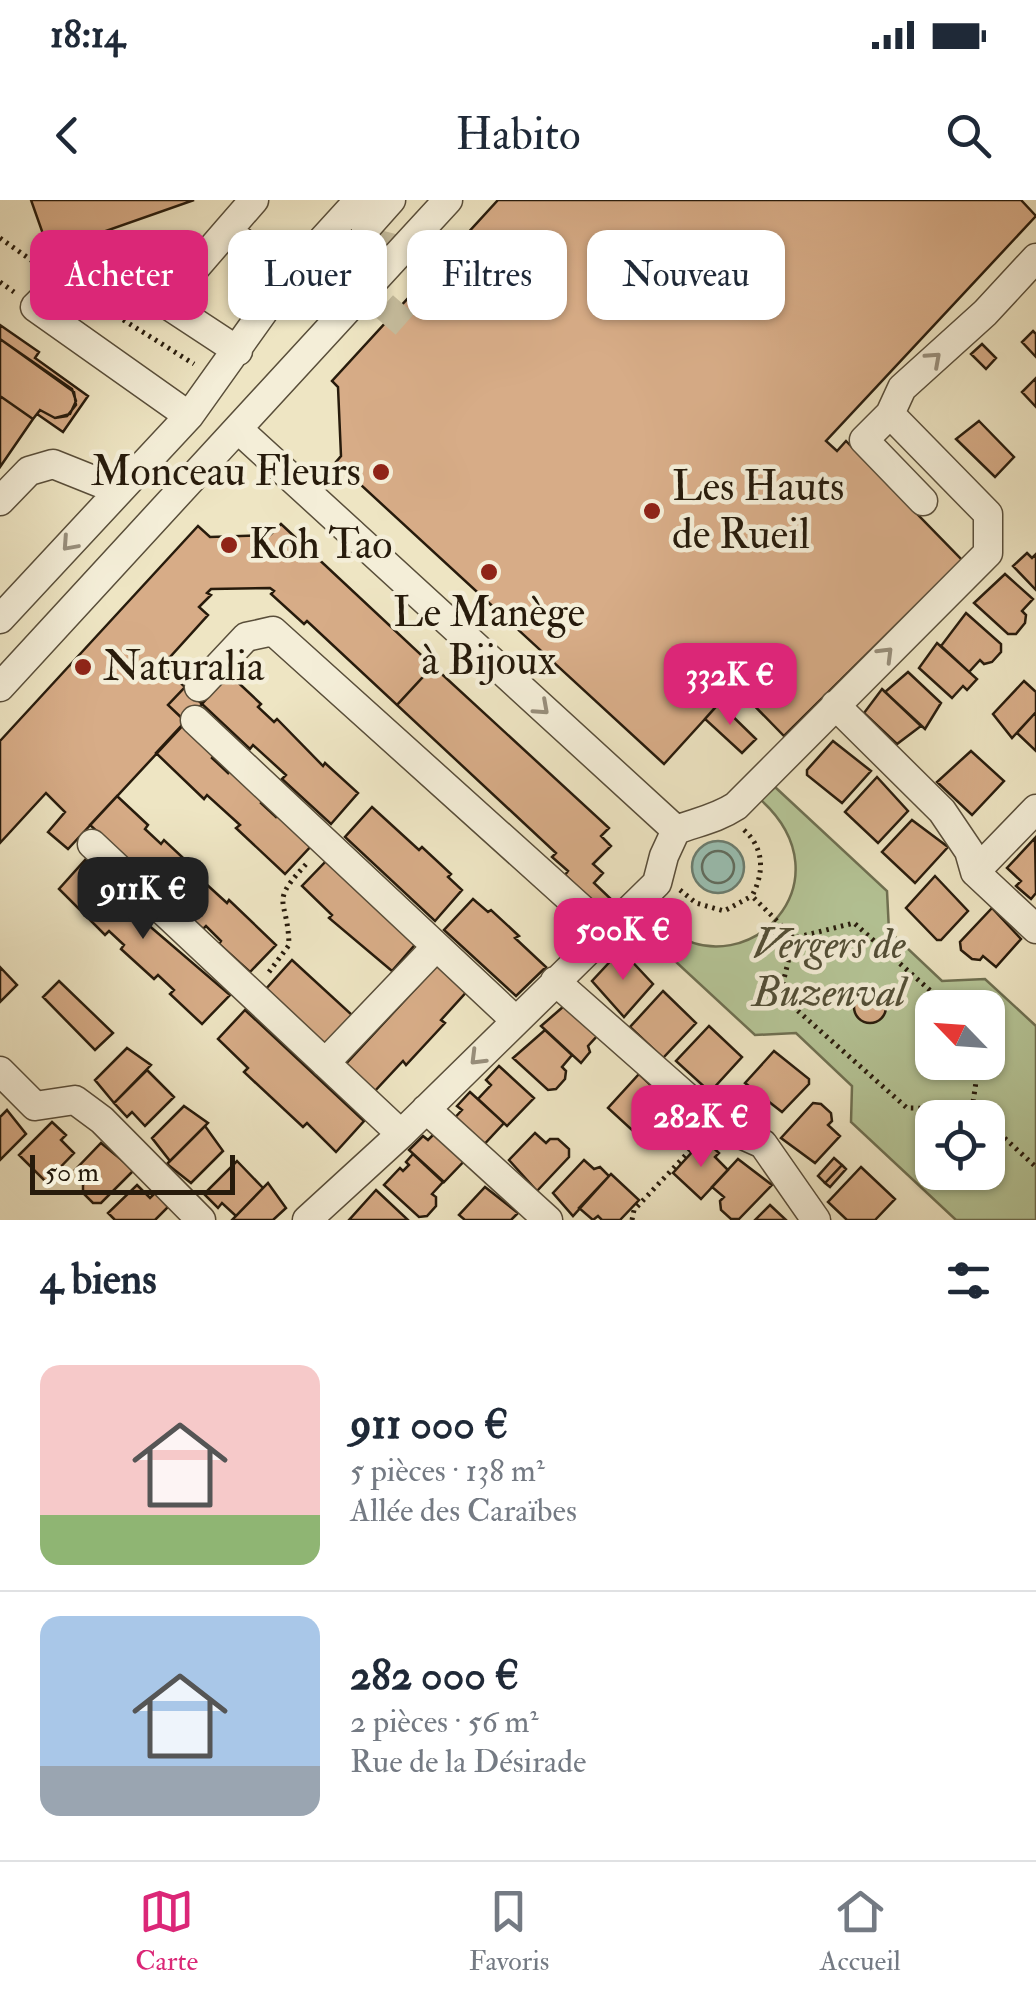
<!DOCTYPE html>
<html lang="fr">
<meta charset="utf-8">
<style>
body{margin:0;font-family:"IM FELL Double Pica",serif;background:#f6f6f7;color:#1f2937;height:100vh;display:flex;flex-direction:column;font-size:38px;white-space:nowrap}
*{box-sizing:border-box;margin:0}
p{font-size:32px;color:#747a83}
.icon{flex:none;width:55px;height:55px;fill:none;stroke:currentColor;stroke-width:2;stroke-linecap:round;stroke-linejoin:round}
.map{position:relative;height:1020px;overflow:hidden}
.drawer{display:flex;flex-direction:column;background:#fff;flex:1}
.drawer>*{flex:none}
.hud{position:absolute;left:30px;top:30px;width:978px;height:90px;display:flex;gap:20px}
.needle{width:65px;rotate:295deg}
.fabs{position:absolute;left:915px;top:790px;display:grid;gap:20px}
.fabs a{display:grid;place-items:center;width:90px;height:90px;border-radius:20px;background:#fff;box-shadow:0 2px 8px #0004;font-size:50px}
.scale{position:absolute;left:30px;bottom:25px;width:205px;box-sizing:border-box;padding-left:10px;border:5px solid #271b0c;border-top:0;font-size:28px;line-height:35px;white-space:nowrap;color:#271b0c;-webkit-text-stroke:8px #f4eed8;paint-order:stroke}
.price{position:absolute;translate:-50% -85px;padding:0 22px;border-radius:20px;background:#db2777;color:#fff;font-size:32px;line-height:65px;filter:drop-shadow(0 2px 5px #0008)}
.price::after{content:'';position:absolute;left:50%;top:60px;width:30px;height:22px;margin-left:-15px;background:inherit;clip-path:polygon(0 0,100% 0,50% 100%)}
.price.current{background:#222;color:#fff}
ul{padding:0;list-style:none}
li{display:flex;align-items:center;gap:30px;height:250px;padding:0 40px}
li+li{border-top:2px solid #e0e1e3}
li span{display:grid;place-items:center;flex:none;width:280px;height:200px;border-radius:20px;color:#555}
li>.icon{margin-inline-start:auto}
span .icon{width:120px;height:120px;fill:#fffc;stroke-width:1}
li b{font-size:42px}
h2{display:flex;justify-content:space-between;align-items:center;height:120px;padding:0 40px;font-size:42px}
.chip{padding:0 35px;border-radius:20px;background:#fff;box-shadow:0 2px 8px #0004;font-size:35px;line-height:90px}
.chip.current{background:#db2777;color:#fff}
.status{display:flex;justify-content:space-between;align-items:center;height:70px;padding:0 50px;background:#fff;direction:ltr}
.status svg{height:28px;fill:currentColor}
header{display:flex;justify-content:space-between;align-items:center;height:130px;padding:0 40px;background:#fff;font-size:45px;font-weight:600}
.tabs{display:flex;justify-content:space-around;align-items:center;height:140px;border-top:2px solid #e0e1e3;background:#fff;font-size:28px;color:#747a83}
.tabs a{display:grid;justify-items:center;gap:5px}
.tabs .current{color:#db2777}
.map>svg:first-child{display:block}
.green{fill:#b5c597;stroke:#6e7052;stroke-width:2.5;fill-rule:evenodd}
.water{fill:#99bfb2;stroke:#6b7d70;stroke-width:2.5}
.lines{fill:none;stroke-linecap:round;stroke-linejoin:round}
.shore{stroke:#606d5f;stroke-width:2.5}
.building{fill:#d7ac87;stroke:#271b0c;stroke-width:2.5}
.minor-tunnel{stroke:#c6bd9e;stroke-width:28;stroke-dasharray:28 14;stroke-linecap:butt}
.minor-casing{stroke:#594e3a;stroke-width:31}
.path{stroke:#271b0c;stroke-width:5;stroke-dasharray:2.5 5;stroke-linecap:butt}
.minor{stroke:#f4eed8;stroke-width:28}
.oneway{stroke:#988f7c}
.poi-dot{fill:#8f2418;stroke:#f4eed8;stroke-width:4}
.labels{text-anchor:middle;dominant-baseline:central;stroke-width:9;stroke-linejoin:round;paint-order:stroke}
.poi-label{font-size:42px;fill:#271b0c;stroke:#f4eed8;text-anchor:start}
.park-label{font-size:42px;font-style:italic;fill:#524e36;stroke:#f4eed8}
</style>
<div class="status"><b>18:14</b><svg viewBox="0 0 49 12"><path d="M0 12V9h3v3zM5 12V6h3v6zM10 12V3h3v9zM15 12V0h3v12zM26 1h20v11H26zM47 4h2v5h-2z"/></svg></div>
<header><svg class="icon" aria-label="back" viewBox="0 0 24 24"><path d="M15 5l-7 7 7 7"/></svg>Habito<svg class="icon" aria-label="search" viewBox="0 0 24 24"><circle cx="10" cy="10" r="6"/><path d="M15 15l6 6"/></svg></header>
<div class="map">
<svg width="1036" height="1020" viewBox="0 0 1036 1020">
<rect width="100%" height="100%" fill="#eee5c3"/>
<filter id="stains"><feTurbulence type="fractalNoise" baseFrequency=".002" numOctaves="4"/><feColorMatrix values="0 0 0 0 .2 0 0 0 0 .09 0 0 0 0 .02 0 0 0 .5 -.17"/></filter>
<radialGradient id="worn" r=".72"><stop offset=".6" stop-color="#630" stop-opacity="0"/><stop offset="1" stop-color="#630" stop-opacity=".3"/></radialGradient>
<path class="green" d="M775,587L887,691L889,731L942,781L985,779L1036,826V1020H956L851,922L852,886L796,833L755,835L635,724L651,709C658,716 665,727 672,732C748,785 850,681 761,600ZM932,808H988V862H932ZM932,918H988V972H932Z"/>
<path class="water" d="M692 667a26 26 0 1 1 52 0a26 26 0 1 1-52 0Z"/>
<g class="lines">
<path class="shore" d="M702 667a16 16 0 1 1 32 0a16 16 0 1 1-32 0Z"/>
</g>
<path class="building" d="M31,0H194L49,51Z
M498,0H1021L1036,16L826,241L837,251L846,241L962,360L784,536L735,486L664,564L336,262L341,256L338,187L332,181Z
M0,125L39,152L35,158L88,196L63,232L37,214L40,210L55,218L67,216L76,205L74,192L0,139Z
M1033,131L1036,134V157L1022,142Z
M0,139L72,189L76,201L70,214L55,218L40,210L33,219L0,196Z
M982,144L996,158L986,169L971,154Z
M1036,178V207L1022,192Z
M0,196L33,219L0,267Z
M979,221L1014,257L995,277L956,239Z
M281,324L433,466L397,505L307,421L304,424L271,394L274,391L270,388L211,389L207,393L211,395L199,407L208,415L162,466L185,487L168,505L186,522L68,649L48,632L65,612L46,593L0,643V541L198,326L210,337L270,335Z
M1027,353L1032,358L1036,354V390L1013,366Z
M1005,374L1033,399L1022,411L1026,415L1025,423L1016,434H1008L974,403Z
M966,413L1001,444V452L992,462L984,464L980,460L969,472L941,446Z
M937,443L977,479L967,490L963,486L952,498L919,468Z
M433,466L609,628L601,636L611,646L593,664L603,673L594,683L613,701L603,711L565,675L568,671L552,657L556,653L397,505Z
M908,472L941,503L925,529L885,492Z
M229,474L261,504L258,507L274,522L277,519L323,566L325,563L358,593L331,624L282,579L286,575L253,545L250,549L202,504Z
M1024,481L1036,492V512L1012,538L993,514Z
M185,487L202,504L186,522L168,505Z
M882,489L921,526L897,544L864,513Z
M719,503L756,539L742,553L705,519Z
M1036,512V551L1017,533Z
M183,524L215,554L212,558L228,573L231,568L264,599L261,603L276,617L279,614L312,645L285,674L236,628L240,625L207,595L204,599L156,553Z
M833,541L871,571L842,603L807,575V570Z
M971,551L1004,581L972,615L937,582Z
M877,577L908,611L878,643L845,612Z
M117,596L148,625L145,629L161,644L164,640L196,670L194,673L227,703L229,700L276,745L250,772L219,744L221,741L206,726L203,729L170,698L173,695L157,680L154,683L90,625Z
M372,607L419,650L422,647L451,674L448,677L462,690L435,721L345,637Z
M912,620L948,647L915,683L882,652Z
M1035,638L1036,693L1031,699L1016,686L1021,681L1007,668Z
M330,657L419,740L392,771L329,718L332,715L302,686Z
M85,660L117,690L114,694L130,708L133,705L149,719L146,723L230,795L202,824L170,794L174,790L158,775L154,779L121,749L124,745L109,731L105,735L59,689Z
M935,676L968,711L941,740H937L906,708Z
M473,699L488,712L491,710L519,736L515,738L546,767L516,796L444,730Z
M992,708L1021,739L996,767L983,756L980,760L972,759L961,750L960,742Z
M619,752H623L653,784L624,817L592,781Z
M292,760L352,815L324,845L265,790Z
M441,761L470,788L441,820L445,823L406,865L403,861L373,893L344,866Z
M0,767L17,785L0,802Z
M59,781L113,833L95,850L43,797Z
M854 807a16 16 0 1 1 32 0a16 16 0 1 1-32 0Z
M663,791L696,823L663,858L630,827Z
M564,806L597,836L588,846L590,852L581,863L541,826Z
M245,810L364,921L336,952L307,923L303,927L244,872L248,868L218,839Z
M709,826L742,857L710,892L676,861Z
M545,830L572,855L562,867L566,871L565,879L556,889L548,890L513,858Z
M127,848L151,865L114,903L95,880Z
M774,851L809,879V884L782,912L745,883Z
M499,866L534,898L507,926L478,899L491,885L486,880Z
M147,870L174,897L145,926L132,912L127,917L114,903Z
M639,874L674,907L644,941L608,908Z
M470,892L504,923L478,951L449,924L462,910L457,906Z
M813,903L821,904L831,913L832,921L828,925L840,936L815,963L781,938Z
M184,906L208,923L170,961L152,938Z
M7,910L26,934L0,960V917Z
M52,922L66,935L61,940L74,953L46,982L19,955Z
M205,926L223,951L191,983L167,964Z
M441,927L470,955L444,982L409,950L423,936L428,940Z
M535,933L546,943L550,939H558L569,949V957L537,991L509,960Z
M704,939L719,953L715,957L728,970L701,999L673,973Z
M101,943L134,970L101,1003H93L83,993V985L86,981L75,970Z
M413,954L443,982L432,994L436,997V1006L427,1016L419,1017L384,985L400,968L403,971L409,965L406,962Z
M834,958L842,965L825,983L818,976Z
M738,959L772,985L739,1019H731L721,1010L720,1001L724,997L712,987Z
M584,960L594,969L600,967L609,976L573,1016L553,993Z
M237,961L263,988L236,1016L222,1003L218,1008L204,994Z
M842,965L846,969L830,987L825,983Z
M861,967L895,999L875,1020H847L828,1002Z
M611,974L639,1000L620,1020H602L598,1016L593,1020L579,1008Z
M268,983L286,1008L273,1020H232Z
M137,985L150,998L155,993L168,1007L155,1020H115L108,1013Z
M485,987L518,1013L511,1020H465L459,1015Z
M376,990L408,1020H349Z
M770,1005L786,1020H755Z"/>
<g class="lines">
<path class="minor-tunnel" d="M384,31L368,92L408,127"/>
<defs>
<path id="minor" d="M254,0L228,30L286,80
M189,75L228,30
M347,105L367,27L391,0
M890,214L864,240L923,301
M189,216L35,107L89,53L238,151
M238,229L676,630
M0,301L29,271L53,264L118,290
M0,419L189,216L286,80L359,0
M0,487L448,0
M199,487L246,437L273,431L606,731
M835,505L942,611L969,651L975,672L1036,729
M195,520L515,820
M676,630C697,622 716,619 736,606L988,353V314L890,214L902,188L985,113L1036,58
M92,644L401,934
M975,672L1036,609
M555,781L716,923L763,944L816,1020
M325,863L436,747
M0,871L35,906L75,900L102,920L201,1020
M426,909L548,1020
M307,1020L401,934L657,683L664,656L676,630"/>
</defs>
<use href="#minor" class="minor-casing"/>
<path class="path" d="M0,38L38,65
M0,82L14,92
M85,96L194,164
M744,630C765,649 764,673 752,696L794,738L854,723L950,808
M680,690L696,703L724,711L752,696
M794,738L780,795L907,908L972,909
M269,772L289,745C288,695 267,706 309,661
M979,862L972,909L981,918
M988,923L1036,967
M632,1020L634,1010L697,943"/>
<use href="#minor" class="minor"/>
</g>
<defs><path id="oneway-chevron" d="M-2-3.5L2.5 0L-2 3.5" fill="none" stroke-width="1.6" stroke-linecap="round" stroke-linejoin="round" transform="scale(2.5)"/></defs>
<g class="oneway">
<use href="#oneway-chevron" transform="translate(934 159) rotate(-42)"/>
<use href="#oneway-chevron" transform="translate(69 344) rotate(132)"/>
<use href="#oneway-chevron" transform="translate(886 454) rotate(-45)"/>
<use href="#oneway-chevron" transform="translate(542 508) rotate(42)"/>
<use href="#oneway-chevron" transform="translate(477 858) rotate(135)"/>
</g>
<g class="poi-dot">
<circle cx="381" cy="272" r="10"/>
<circle cx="652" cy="311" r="10"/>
<circle cx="229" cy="345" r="10"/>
<circle cx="489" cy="372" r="10"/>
<circle cx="83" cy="467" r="10"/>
</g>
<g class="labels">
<g class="poi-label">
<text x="361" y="272" text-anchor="end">Monceau Fleurs</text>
<text x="672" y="287">Les Hauts<tspan x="672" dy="48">de Rueil</tspan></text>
<text x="249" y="345">Koh Tao</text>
<text x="489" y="413" text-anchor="middle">Le Manège<tspan x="489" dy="48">à Bijoux</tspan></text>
<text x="103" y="467">Naturalia</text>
</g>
<g class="park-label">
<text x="829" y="745">Vergers de<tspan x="829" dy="48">Buzenval</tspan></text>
</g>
</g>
<rect width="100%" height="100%" filter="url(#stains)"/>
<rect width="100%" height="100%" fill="url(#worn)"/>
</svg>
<div class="fabs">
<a><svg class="needle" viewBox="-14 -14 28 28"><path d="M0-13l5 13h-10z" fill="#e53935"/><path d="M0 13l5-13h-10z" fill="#747a83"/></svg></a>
<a><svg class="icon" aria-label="locate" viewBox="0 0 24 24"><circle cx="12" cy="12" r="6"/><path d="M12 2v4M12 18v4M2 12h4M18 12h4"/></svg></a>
</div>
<div class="scale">50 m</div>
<b class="price" style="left:730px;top:528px">332K €</b>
<b class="price current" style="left:143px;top:742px">911K €</b>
<b class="price" style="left:623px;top:783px">500K €</b>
<b class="price" style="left:701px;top:970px">282K €</b>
<div class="hud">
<a class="chip current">Acheter</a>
<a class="chip">Louer</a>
<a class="chip">Filtres</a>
<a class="chip">Nouveau</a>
</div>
</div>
<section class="drawer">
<h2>4 biens<svg class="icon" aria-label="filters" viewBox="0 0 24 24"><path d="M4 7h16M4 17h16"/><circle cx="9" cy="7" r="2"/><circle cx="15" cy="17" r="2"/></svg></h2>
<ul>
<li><span style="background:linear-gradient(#f6c9c9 75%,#8fb573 0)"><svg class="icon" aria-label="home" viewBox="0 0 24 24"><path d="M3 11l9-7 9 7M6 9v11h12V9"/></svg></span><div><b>911 000 €</b><p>5 pièces · 138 m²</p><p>Allée des Caraïbes</p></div></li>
<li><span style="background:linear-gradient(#a9c7e8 75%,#9aa5b1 0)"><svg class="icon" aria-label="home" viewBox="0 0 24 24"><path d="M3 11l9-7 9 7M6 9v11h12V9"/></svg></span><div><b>282 000 €</b><p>2 pièces · 56 m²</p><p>Rue de la Désirade</p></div></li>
</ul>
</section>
<nav class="tabs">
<a class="current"><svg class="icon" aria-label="map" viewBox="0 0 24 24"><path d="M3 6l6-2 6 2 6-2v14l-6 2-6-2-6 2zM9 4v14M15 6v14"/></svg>Carte</a>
<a><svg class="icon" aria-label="saved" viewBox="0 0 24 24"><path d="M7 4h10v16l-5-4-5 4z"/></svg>Favoris</a>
<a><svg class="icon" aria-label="home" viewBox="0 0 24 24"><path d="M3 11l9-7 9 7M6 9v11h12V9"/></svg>Accueil</a>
</nav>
